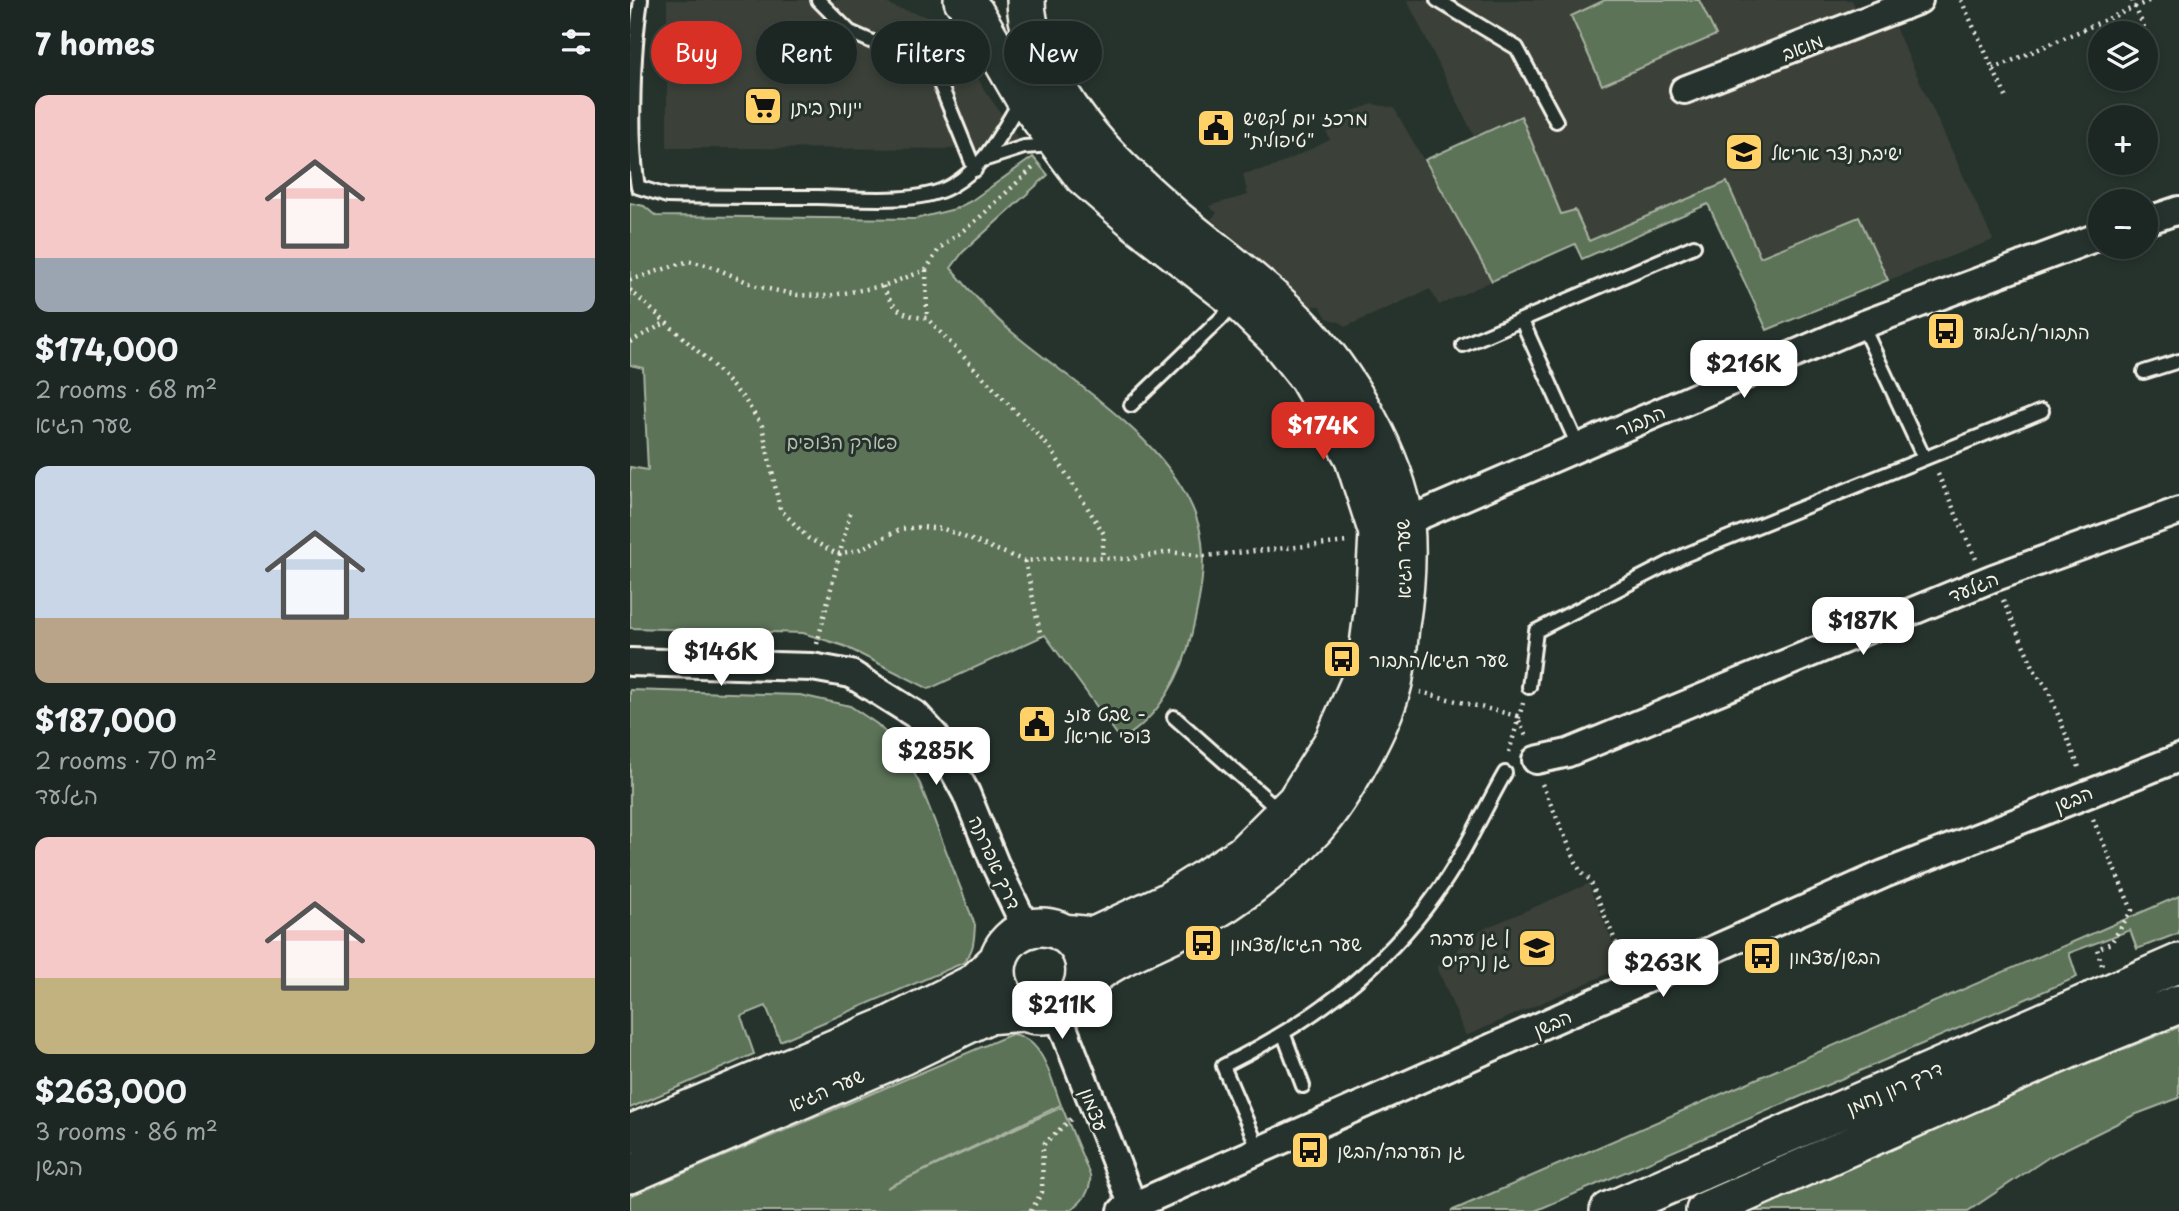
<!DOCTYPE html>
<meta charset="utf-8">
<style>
body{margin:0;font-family:"Playpen Sans","Playpen Sans Hebrew",sans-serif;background:#29322f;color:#f1f3f6;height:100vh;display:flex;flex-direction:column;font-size:26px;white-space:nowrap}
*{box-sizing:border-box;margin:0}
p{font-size:23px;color:#a0a5a5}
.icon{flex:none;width:38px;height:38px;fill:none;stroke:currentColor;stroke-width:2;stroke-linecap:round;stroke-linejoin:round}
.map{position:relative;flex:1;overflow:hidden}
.panel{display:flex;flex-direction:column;background:#1c2622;width:630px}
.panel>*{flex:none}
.banner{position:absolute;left:21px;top:21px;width:665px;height:63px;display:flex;gap:14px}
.buttons{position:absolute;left:1458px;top:21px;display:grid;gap:14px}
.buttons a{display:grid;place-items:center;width:70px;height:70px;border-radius:50%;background:#1c2622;box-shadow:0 4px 10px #0003,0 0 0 2px #3a4340;font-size:35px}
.price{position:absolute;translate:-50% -60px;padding:0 16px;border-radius:14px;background:#fff;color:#222;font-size:23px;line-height:46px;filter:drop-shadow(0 2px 4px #0008)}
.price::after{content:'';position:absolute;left:50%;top:42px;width:21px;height:16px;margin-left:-10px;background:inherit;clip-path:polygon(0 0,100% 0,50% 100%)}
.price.selected{background:#d93025;color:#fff}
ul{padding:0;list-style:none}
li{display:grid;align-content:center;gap:14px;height:371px;padding:0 35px}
li span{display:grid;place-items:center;height:217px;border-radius:14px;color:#555}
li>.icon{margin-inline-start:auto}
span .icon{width:126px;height:126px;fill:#fffc;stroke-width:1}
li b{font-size:30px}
h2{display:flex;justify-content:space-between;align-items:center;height:84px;padding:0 35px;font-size:30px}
.chip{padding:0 24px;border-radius:32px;background:#1c2622;box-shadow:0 4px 10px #0003,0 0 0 2px #3a4340;font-size:24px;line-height:63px}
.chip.selected{background:#d93025;color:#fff}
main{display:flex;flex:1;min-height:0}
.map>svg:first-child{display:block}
.built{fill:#3b4039}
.green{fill:#5b7358;stroke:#a8b2a0;stroke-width:2}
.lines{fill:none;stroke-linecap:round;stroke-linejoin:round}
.lane-casing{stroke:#f4f1e8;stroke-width:18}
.street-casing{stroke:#f4f1e8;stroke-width:32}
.secondary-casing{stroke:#f4f1e8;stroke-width:42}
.path{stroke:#f4f1e8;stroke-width:4.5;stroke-dasharray:2 5;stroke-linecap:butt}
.lane{stroke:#26332d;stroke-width:12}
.street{stroke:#26332d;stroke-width:26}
.secondary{stroke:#26332d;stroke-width:37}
.labels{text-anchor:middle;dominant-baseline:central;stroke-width:6;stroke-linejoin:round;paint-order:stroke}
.street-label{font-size:19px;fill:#f4f1e8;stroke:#26332d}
.poi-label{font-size:19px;fill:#f4f1e8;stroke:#26332d;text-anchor:start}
.park-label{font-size:19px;fill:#b7bfae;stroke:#26332d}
</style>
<main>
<section class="panel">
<h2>7 homes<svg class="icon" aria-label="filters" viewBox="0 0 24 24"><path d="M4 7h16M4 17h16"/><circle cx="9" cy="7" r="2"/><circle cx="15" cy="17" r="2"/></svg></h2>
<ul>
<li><span style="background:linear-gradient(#f6c9c9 75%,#9aa5b1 0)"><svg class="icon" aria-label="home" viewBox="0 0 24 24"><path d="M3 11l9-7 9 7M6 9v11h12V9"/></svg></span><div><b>$174,000</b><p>2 rooms · 68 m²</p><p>שער הגיא</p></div></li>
<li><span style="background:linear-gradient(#c9d6e8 70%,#b9a48a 0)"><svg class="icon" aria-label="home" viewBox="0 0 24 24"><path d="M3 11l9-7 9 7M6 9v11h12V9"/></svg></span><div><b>$187,000</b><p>2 rooms · 70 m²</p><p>הגלעד</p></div></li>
<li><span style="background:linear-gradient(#f6c9c9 65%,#c2b280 0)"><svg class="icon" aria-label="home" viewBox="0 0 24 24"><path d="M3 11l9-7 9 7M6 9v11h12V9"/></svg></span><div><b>$263,000</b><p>3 rooms · 86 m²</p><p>הבשן</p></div></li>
</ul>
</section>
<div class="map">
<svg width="1549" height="1211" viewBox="0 0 1549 1211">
<rect width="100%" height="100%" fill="#26332d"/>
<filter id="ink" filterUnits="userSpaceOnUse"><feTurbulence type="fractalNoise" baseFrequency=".0143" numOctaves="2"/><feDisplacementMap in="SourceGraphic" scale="14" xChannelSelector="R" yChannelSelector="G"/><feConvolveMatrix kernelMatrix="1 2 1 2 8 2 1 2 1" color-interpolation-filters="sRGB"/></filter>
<g filter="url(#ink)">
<path class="built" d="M37,0H250L267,8L321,23L353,88L396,149L37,148Z
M777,0H1222L1237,33L1263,23L1363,240L1259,280L1229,217L1131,257L1097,182L959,241L945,209L931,213L891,115L844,136Z
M743,104L764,108L862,281L809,305L800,289L715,327L712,323L697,318L690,306H678L621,256L623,254L581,219L587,213L578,206L618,195L613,174L643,167L700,140L692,122Z
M958,884L993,967L836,1036L807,967L851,930Z"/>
<path class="green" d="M975,0H1069L1086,35L972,85L941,16Z
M891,116L931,214L945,210L959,241L1097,182L1130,257L1229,217L1258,280L1137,330L1078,204L952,259L945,244L862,281L795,160Z
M403,157L418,175L333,252L321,268C340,291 360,314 383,333C445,385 546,444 569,526C578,560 570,599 562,632C553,674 529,718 491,740L415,635L299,689L214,646L173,633L0,628V467L18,470L13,368L0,365V203L14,206L26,216L285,219L325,209L341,201Z
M0,690L170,695L220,706L247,724L270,747L290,784L345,925C344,941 344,951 333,963L150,1041L136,1006L111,1016L124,1054L0,1108Z
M1549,896V933L1507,949L1500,930L1439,953L1447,977L905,1211H821Z
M1549,1027V1098L1504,1115L1419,1157L1338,1211H1119L1359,1103Z
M382,1034C414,1038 421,1080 431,1105L257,1188L432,1107L460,1175C462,1191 451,1205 437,1211H0V1196Z"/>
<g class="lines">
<defs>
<path id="lane" d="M11,0C3,51 0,138 8,187L37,196C88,197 138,197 188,197C225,198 289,205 321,186C356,166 371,132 391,100
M188,0L220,32L304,69L345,170
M807,0L887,48L926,121
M353,160L394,147L424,145
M892,321L949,448
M1232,325L1294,458
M833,345L1064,246
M1514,372L1549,361
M501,405L606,304
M899,687L906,631L1055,555L1412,411
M544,717L651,812
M654,1035L673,1086
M629,1150L593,1066C677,1024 751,972 806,894C833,857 852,813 875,773"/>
<path id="street" d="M1054,90L1289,0
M1516,221L1549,210
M759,529L1232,325L1470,236
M0,662L182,667L221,674L286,715L305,736L336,793L365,864L397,930
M906,760L938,753L1363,578L1549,511
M427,1012L503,1206
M492,1211L1254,874L1549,758"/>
<path id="secondary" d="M333,0L345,13L393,96L453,176L506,222L609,302L646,338L678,378L723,456L748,533L744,606L736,668L704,740L666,801L612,855L537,902L464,936L432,933
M396,0C396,28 409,54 422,78C451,136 499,178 547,220C588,254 632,286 669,324C715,370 767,458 775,524C778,557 775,593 770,626C768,645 767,665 763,683C754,723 712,798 685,828C648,868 602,903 553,928C518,946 483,957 454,983
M367 971a44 44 0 1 1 88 0a44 44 0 1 1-88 0Z
M0,1134L258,1026L344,983L369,959
M0,1174L272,1056L357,1015L393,1012
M979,1211L1549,963
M1075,1211L1451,1044L1549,1004"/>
</defs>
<use href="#lane" class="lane-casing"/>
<use href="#street" class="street-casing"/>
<use href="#secondary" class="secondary-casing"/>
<path class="path" d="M1331,0L1378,101
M1502,0L1521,43
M1363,69L1521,0
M296,270L297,318
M0,280L59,261L80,266L129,287L168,295L198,296L253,286L296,270L309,249L348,219L406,165
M253,286C261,308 274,317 297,318L420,448L474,534L472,558
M0,290L81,363L115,400L132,426L150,509L178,538L207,554L228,550L271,529L292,527L314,529L395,561L440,557L498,559L540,552L574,556L718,542
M0,342L35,323
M1308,474L1346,559
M395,561L411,637
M1373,600L1406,673L1417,687L1450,770
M187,644L221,509
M790,692L887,716L896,736
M879,752L893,703
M912,784L950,871L960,880L994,962
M1463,819L1502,910L1481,943L1467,949L1472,965
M401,1211L412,1192L413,1145L441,1119"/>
<use href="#lane" class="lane"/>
<use href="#street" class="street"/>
<use href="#secondary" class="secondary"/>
</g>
</g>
<defs>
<symbol id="supermarket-square" viewBox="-11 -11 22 22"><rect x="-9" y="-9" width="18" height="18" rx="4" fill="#ffd166" stroke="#26332d"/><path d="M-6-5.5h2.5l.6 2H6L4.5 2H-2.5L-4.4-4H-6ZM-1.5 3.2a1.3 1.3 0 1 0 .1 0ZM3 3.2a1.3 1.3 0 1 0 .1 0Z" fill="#111"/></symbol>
<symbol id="civic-square" viewBox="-11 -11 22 22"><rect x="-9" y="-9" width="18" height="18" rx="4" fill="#ffd166" stroke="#26332d"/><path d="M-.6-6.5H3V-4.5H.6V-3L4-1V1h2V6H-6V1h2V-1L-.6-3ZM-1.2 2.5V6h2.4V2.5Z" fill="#111"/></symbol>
<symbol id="school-square" viewBox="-11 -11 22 22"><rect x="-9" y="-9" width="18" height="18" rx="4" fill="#ffd166" stroke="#26332d"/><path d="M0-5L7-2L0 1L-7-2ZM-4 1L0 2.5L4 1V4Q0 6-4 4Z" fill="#111"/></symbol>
<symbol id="bus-square" viewBox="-11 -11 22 22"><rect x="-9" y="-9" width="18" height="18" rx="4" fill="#ffd166" stroke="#26332d"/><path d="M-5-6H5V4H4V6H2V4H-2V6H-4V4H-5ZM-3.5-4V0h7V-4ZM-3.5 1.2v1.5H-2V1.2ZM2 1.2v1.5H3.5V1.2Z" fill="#111"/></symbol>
</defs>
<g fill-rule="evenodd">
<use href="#supermarket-square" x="111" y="84" width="44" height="44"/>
<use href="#civic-square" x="564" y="106" width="44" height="44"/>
<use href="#school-square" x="1092" y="130" width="44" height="44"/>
<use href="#bus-square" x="1294" y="309" width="44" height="44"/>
<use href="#bus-square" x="690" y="637" width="44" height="44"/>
<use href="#civic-square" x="385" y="702" width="44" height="44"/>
<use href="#bus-square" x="551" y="921" width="44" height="44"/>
<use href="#school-square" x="885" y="926" width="44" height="44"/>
<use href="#bus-square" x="1110" y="934" width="44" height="44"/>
<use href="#bus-square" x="658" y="1128" width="44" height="44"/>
</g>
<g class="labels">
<g class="street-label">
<text transform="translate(1172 46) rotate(-21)">מואב</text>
<text transform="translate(1010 420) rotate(-24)">התבור</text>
<text transform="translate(772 559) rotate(-91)">שער הגיא</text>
<text transform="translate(1343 586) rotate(-22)">הגלעד</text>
<text transform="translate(1443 798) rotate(-23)">הבשן</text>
<text transform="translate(366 862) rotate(66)">דרך אפרתה</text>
<text transform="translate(922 1022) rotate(-24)">הבשן</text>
<text transform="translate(1264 1087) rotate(-24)">דרך רון נחמן</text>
<text transform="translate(196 1089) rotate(-23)">שער הגיא</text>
<text transform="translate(465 1109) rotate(69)">עצמון</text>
</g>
<g class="poi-label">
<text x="160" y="106">יינות ביתן</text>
<text x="613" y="117">מרכז יום לקשיש<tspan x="613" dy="22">"טיפולית"</tspan></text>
<text x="1141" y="152">ישיבת נצר אריאל</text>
<text x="1343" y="331">התבור/הגלבוע</text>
<text x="739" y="659">שער הגיא/התבור</text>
<text x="434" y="713">שבט עוז -<tspan x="434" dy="22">צופי אריאל</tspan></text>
<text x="880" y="937" text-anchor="end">גן ערבה |<tspan x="880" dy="22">גן נרקיס</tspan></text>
<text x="600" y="943">שער הגיא/עצמון</text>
<text x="1159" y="956">הבשן/עצמון</text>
<text x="707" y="1150">גן הערבה/הבשן</text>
</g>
<g class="park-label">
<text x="212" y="441">פארק הצופים</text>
</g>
</g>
</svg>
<div class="buttons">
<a><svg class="icon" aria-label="layers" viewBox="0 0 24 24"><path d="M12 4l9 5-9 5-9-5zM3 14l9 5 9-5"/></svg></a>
<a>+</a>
<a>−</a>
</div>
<b class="price" style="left:1114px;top:400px">$216K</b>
<b class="price selected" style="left:693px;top:462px">$174K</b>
<b class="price" style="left:1233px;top:657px">$187K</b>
<b class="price" style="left:91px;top:688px">$146K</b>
<b class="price" style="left:306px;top:787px">$285K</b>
<b class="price" style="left:1033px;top:999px">$263K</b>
<b class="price" style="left:432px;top:1041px">$211K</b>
<div class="banner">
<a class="chip selected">Buy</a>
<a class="chip">Rent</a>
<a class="chip">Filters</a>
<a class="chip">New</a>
</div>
</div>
</main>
